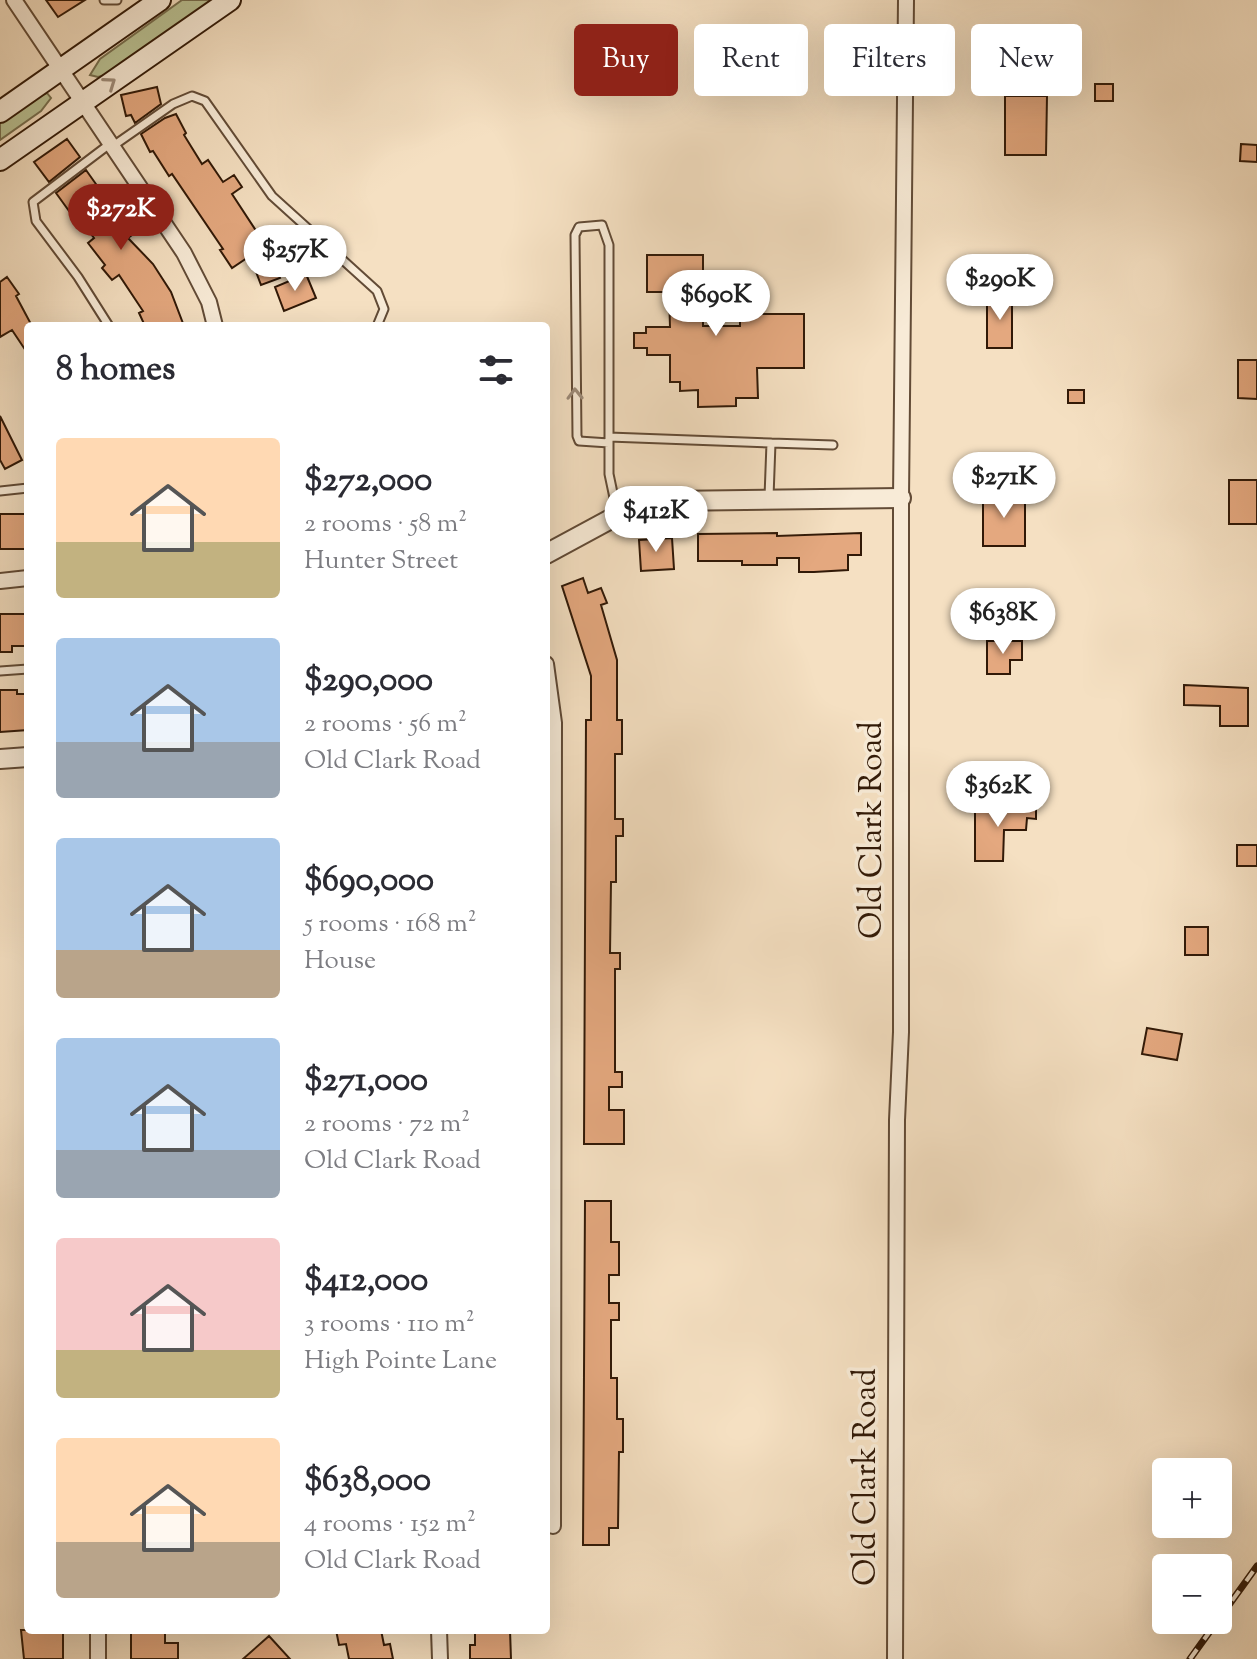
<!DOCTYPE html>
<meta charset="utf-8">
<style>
body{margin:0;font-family:"Sorts Mill Goudy",serif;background:#f2f2f3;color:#2b2b33;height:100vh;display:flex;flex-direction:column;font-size:30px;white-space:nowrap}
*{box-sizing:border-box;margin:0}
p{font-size:26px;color:#7c7c81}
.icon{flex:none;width:44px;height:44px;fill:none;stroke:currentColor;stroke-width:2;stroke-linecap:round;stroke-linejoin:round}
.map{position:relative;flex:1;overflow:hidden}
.panel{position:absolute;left:24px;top:322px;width:526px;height:1312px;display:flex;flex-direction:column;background:#fff;border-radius:8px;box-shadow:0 8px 32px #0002}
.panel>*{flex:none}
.top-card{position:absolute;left:574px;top:24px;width:562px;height:72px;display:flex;gap:16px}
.buttons{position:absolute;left:1152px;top:1458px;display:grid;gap:16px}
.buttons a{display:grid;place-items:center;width:80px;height:80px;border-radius:8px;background:#fff;box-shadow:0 8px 32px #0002;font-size:40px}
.price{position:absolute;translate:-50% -68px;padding:0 18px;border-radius:28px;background:#fff;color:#222;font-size:26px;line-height:52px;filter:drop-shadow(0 2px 4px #0008)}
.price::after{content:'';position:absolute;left:50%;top:48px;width:24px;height:18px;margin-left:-12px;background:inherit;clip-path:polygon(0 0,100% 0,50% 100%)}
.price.active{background:#8f2418;color:#fff}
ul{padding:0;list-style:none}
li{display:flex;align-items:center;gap:24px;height:200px;padding:0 32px}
li span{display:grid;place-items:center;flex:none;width:224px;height:160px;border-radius:8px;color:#555}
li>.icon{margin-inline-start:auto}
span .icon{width:96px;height:96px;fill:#fffc;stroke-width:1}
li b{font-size:34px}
h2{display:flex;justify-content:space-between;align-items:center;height:96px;padding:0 32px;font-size:34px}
.chip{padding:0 28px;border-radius:8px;background:#fff;box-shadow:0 8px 32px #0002;font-size:28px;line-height:72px}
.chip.active{background:#8f2418;color:#fff}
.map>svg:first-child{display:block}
.green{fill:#bac395;stroke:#766e4e;stroke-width:2}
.building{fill:#e4a87f;stroke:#311907;stroke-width:2}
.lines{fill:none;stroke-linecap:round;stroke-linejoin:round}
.service-casing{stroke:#624b36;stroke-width:11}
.minor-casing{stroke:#624b36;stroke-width:18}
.tertiary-casing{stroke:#624b36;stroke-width:22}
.secondary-casing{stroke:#311907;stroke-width:24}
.service{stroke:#f8ebd7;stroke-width:7}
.minor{stroke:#f8ebd7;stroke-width:14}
.tertiary{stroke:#f8ebd7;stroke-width:18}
.secondary{stroke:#f8ebd7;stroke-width:20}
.rail-casing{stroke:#311907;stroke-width:7}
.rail{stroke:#f8ebd7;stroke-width:4;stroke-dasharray:12;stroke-linecap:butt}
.oneway{stroke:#9e8c79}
.labels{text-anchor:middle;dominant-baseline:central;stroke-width:7;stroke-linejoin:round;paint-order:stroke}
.street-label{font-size:32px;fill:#311907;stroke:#f8ebd7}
</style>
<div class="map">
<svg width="1257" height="1659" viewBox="0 0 1257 1659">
<rect width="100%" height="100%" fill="#f5e0c2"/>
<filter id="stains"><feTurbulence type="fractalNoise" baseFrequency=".0025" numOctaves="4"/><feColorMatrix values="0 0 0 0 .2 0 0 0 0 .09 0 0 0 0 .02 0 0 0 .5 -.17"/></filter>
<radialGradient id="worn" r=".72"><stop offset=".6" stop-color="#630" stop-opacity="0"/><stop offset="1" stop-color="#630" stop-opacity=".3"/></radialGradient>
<path class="green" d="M182,0H216L108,74L98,77L90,75L100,59Z
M47,93L51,98L41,111L0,140V120L37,97Z"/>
<path class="building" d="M46,0H85L58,17Z
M1095,84H1113V101H1095Z
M157,87L161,104L135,123L131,115L126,116L121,95Z
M1005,96H1047L1046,155H1005Z
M176,114L186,133L184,135L202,164L208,160L223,182L234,175L242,187L232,194L268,249L280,278L261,285L250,256L232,268L220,250L223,249L172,174L169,176L153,151L150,152L141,134L165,118Z
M67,139L80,157L49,182L34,162Z
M1241,144L1257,145V162L1240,161Z
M86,170L132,235L128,238L153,264L171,292L184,326H145L139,313L143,311L119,275L112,280L102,268L105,265L88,243L94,238L72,209L69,211L56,193Z
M647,255H703V326H740V314H804V368H757L758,398H736V406L698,407V390L680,391V382H670V355H647V348H634V333H646V327H670L669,292H647Z
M306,274L316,298L284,311L275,287Z
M7,277L19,294L16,296L32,326H28V354L12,330L0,337V282Z
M987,297H1012V348H987Z
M1238,360H1257V399L1238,398Z
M1068,390H1084V403H1068Z
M0,416L22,460L5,469L0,460Z
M1023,466H1049V481H1023Z
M1229,480H1257V524H1229Z
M983,494H1025V546H983Z
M0,514H27V549H0Z
M777,533V536L861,533V555H848V570L814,572H799V558H777V565H742V561H698V534Z
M672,538L674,569L641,571L639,540Z
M583,578L588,593L601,588L607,603L601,605L617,660V720H622V754H615V819H623V836H616V882H611L610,953H620V969H615V1072H622V1087H609V1110H624V1144H584L586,720H591V676L562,586Z
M0,614H28V646H12V652H0Z
M987,641H1022V660H1010V674H987Z
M1184,685L1248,688V726H1220V706L1184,705Z
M0,690H17V694H28V730L0,732Z
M975,806L1036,807V819L1027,818L1026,830H1004L1003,861H975Z
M1237,845H1257V866H1237Z
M1185,927H1208V955H1185Z
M1147,1028L1182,1034L1177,1060L1142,1054Z
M585,1201H611V1242H619V1275H609V1303H619V1320H611V1378H617V1419H623V1452H619L618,1528H609V1545H583Z
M21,1630H63V1659H24Z
M131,1630H165V1643H178V1659H131Z
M336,1630H381L384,1645L390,1644L393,1659H349L346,1644L339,1645Z
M475,1630H510L511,1659H470V1645H475Z
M269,1636L290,1659H243Z"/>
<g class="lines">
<defs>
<path id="service" d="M104,0H117
M113,146L173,104L192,96L205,101L272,196L377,291L384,309L377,326
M109,326L78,277L36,221L33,202L111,143
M609,437V245L602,225L579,227L575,235L577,436L579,441L609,443
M0,491L28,488
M769,497L771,443L833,445
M617,512L609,474V437L771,443
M0,671L28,669"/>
<path id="minor" d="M14,0L184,253L209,302L215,326
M0,581L28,578
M546,664L554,723L553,1526
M439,1630L440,1659
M98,1659V1630
M895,1659L897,1120L901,1032V498L906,0"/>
<path id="tertiary" d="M546,554L631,508L669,501L901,498
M0,759L28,757"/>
<path id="secondary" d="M0,112L160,0
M0,160L230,0"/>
</defs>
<use href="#service" class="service-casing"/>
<use href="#minor" class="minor-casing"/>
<use href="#tertiary" class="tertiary-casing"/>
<use href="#secondary" class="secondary-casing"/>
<use href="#service" class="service"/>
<use href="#minor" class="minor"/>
<use href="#tertiary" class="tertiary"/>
<use href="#secondary" class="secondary"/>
<defs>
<path id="rail" d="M1190,1659L1257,1566"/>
</defs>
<use href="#rail" class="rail-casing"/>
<use href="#rail" class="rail"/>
</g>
<defs><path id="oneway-chevron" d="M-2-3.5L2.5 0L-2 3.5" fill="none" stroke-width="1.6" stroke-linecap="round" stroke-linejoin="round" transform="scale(2)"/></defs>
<g class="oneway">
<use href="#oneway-chevron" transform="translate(110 83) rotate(-35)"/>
<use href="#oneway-chevron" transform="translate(575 394) rotate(-91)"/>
</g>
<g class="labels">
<g class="street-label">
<text transform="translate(873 830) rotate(-90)">Old Clark Road</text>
<text transform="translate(867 1477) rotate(-90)">Old Clark Road</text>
</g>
</g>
<rect width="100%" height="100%" filter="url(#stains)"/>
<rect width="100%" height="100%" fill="url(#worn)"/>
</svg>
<div class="buttons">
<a>+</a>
<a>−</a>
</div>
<b class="price active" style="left:121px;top:252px">$272K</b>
<b class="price" style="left:295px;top:293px">$257K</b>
<b class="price" style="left:1000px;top:322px">$290K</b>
<b class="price" style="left:716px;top:338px">$690K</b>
<b class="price" style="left:1004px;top:520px">$271K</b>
<b class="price" style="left:656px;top:554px">$412K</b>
<b class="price" style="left:1003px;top:656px">$638K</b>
<b class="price" style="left:998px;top:829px">$362K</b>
<div class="top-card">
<a class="chip active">Buy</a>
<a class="chip">Rent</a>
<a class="chip">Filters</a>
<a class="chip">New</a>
</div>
<section class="panel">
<h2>8 homes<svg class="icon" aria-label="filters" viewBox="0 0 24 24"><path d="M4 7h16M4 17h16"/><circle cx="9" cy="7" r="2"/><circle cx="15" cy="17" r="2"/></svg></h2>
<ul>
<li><span style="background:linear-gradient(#ffd9b3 65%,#c2b280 0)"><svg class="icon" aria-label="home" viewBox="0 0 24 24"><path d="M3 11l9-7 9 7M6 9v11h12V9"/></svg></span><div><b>$272,000</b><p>2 rooms · 58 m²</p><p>Hunter Street</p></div></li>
<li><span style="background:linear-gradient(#a9c7e8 65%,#9aa5b1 0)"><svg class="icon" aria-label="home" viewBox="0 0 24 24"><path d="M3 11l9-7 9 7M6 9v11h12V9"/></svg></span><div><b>$290,000</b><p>2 rooms · 56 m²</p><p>Old Clark Road</p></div></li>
<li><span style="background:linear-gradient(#a9c7e8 70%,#b9a48a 0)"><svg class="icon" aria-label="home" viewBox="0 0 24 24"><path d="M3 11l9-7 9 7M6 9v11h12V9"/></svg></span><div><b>$690,000</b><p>5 rooms · 168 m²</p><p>House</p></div></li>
<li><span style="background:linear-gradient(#a9c7e8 70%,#9aa5b1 0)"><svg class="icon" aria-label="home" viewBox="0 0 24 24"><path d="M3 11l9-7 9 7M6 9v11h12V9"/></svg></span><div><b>$271,000</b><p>2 rooms · 72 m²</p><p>Old Clark Road</p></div></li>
<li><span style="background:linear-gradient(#f6c9c9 70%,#c2b280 0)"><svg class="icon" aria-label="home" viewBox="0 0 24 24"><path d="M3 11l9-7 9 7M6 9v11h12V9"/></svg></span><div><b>$412,000</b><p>3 rooms · 110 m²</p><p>High Pointe Lane</p></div></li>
<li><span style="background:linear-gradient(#ffd9b3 65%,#b9a48a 0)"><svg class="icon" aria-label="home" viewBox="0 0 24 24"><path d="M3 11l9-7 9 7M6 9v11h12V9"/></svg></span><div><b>$638,000</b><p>4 rooms · 152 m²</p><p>Old Clark Road</p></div></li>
</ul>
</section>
</div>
